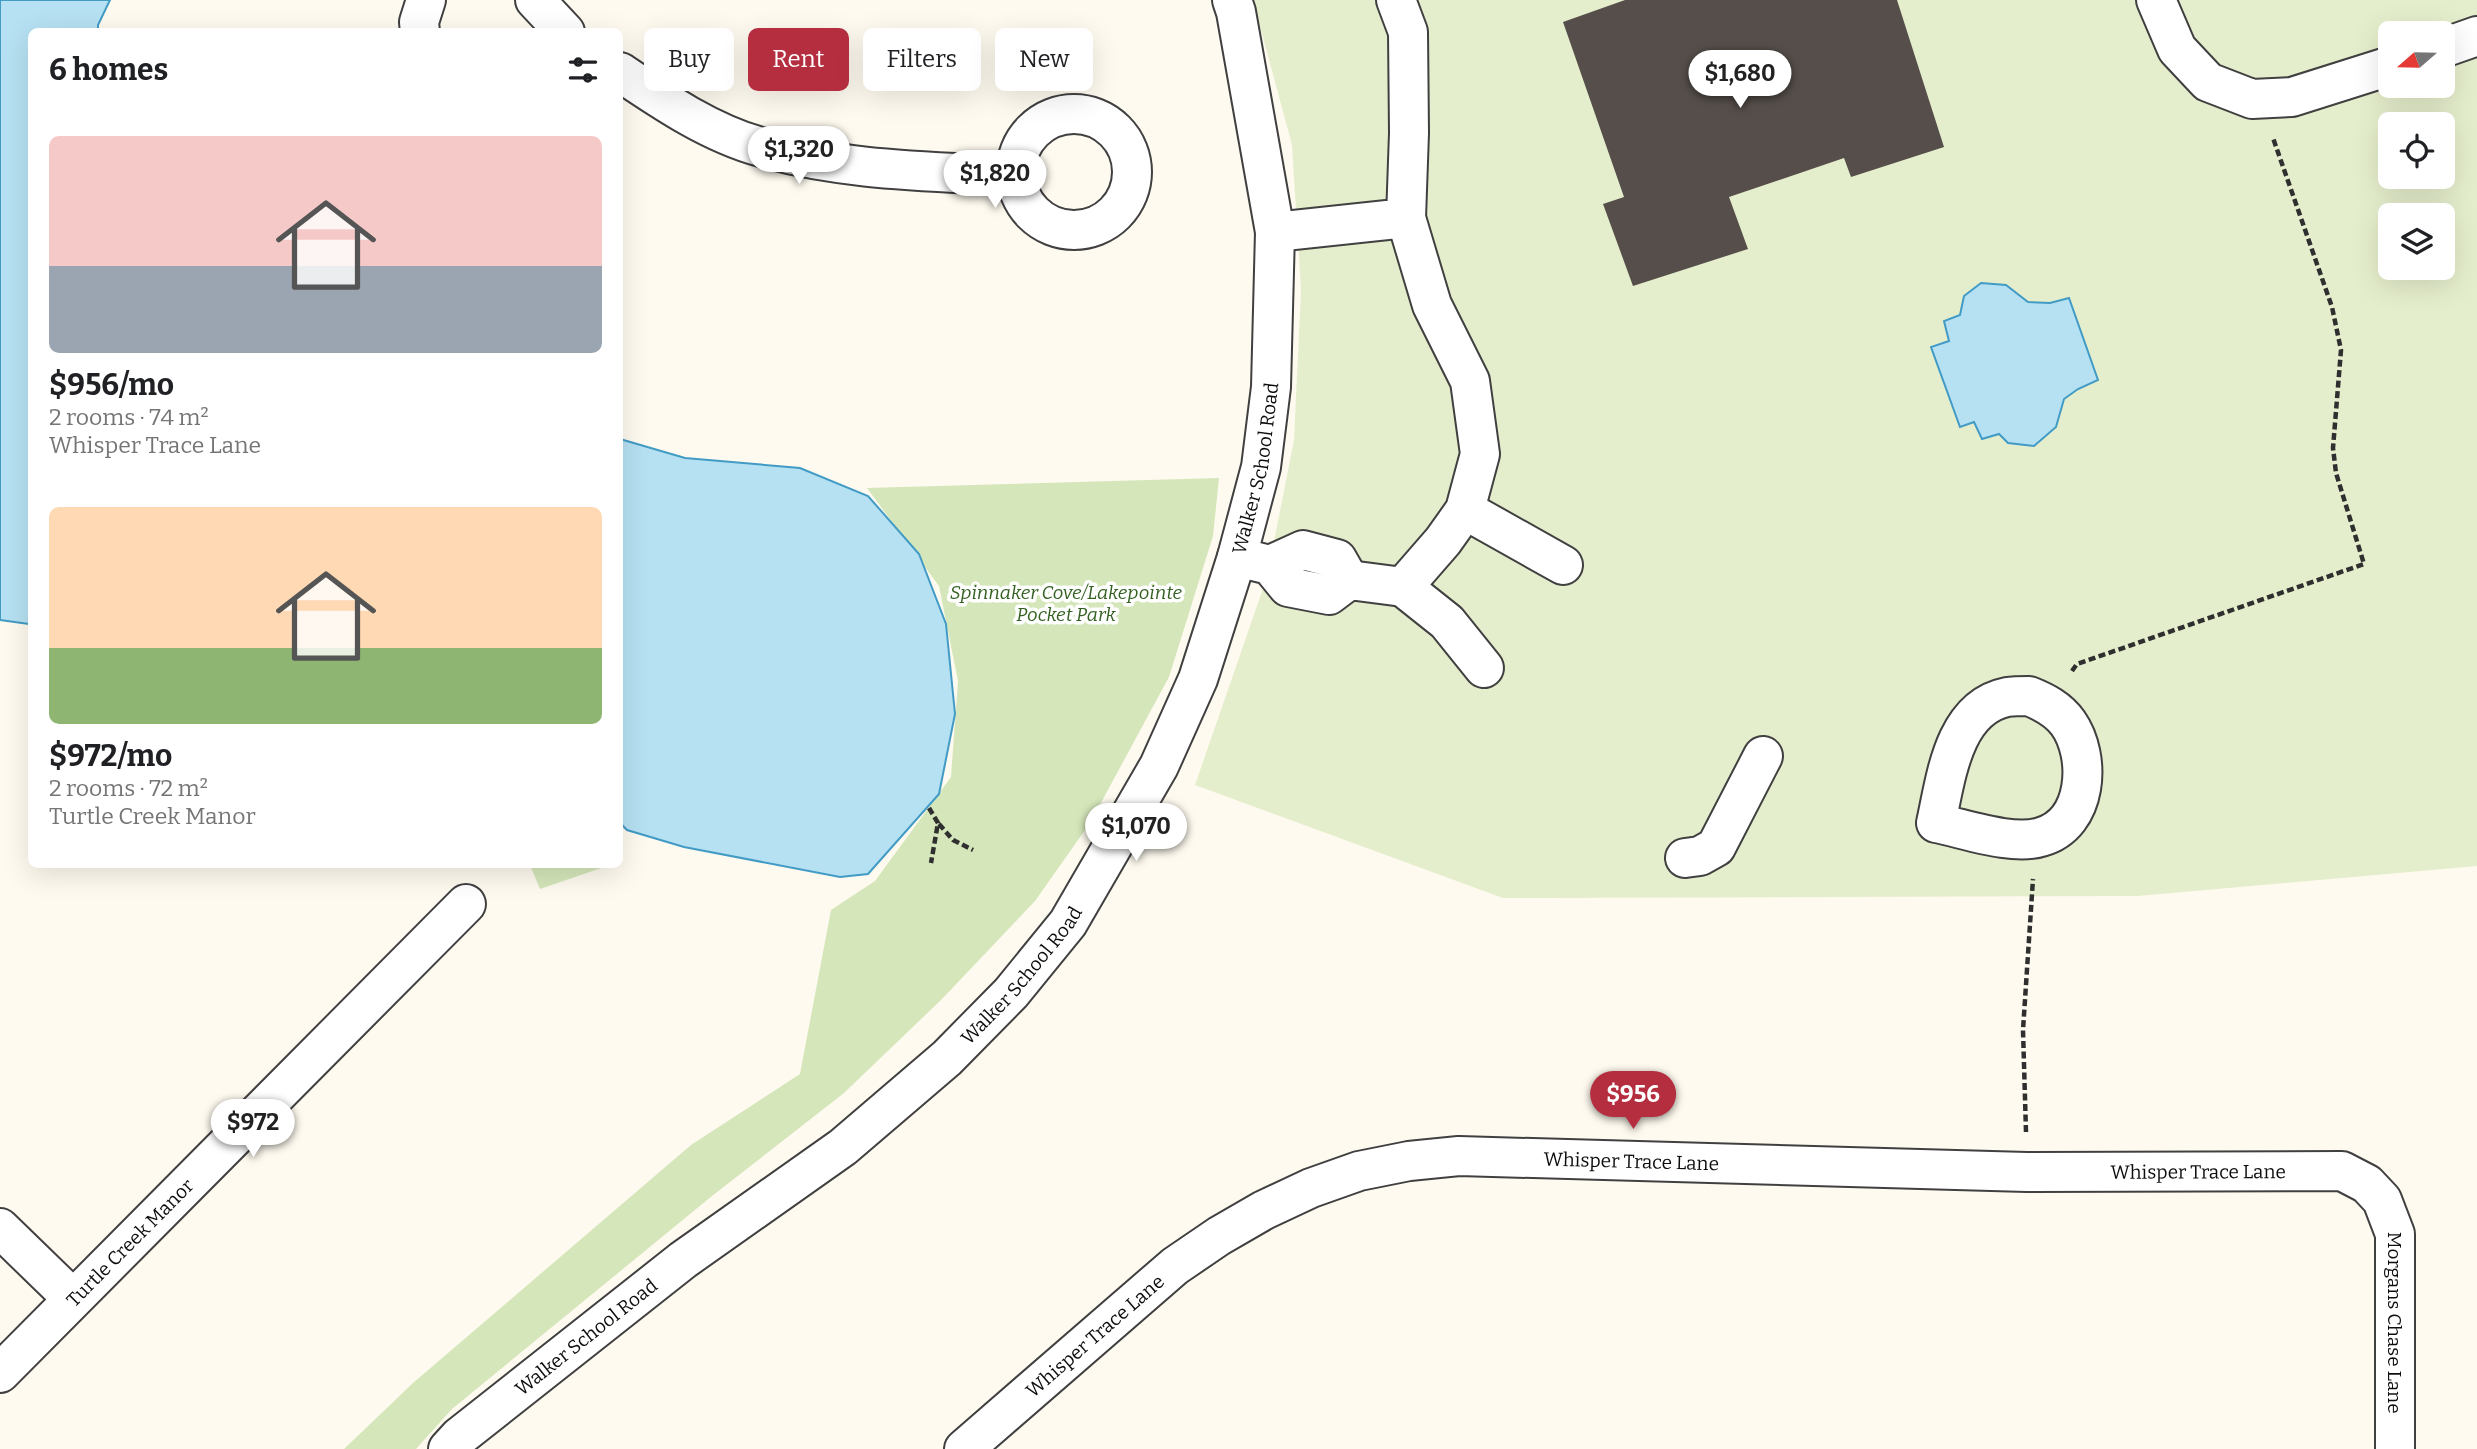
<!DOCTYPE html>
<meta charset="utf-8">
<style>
body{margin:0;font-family:Bitter,serif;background:#f6f6f6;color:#202124;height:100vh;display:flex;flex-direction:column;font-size:26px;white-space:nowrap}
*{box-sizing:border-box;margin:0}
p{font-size:23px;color:#757577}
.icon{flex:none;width:38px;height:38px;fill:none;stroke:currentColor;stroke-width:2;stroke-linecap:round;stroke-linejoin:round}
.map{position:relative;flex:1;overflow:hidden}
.drawer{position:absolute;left:28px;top:28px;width:595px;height:840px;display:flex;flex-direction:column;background:#fff;border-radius:10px;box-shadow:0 7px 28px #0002}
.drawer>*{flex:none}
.banner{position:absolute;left:644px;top:28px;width:665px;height:63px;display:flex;gap:14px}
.needle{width:46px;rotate:250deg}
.tools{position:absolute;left:2378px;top:21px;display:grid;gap:14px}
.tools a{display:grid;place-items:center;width:77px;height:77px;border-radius:10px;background:#fff;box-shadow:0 7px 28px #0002;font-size:35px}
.price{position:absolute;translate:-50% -60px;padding:0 16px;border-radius:24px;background:#fff;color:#222;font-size:23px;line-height:46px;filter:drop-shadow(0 2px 4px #0008)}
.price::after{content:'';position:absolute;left:50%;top:42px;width:21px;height:16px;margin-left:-10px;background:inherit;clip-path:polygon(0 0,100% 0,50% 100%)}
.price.current{background:#b52e3f;color:#fff}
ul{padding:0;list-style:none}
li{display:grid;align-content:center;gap:14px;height:371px;padding:0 21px}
li span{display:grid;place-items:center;height:217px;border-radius:10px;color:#555}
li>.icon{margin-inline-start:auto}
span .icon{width:126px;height:126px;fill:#fffc;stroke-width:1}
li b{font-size:30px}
h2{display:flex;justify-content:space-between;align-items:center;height:84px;padding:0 21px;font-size:30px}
.tag{padding:0 24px;border-radius:10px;background:#fff;box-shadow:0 7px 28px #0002;font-size:24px;line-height:63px}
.tag.current{background:#b52e3f;color:#fff}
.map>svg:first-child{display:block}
.green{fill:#d5e6ba}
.pitch{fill:#e5eecc;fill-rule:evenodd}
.water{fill:#b6e1f2;stroke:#429bc5;stroke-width:2}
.building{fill:#554e4a}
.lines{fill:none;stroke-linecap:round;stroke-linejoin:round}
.minor-casing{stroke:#404040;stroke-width:42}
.path{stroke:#2f2f2f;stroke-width:4.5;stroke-dasharray:7 3.5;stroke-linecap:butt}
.minor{stroke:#fff;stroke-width:38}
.labels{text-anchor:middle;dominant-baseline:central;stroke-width:7;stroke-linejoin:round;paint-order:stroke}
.street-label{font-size:19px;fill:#0d0d0d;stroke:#fff}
.park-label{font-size:19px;font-style:italic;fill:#346122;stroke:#fff}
</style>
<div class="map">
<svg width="2477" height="1449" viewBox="0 0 2477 1449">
<rect width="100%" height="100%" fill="#fefaef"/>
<path class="green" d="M1219,478L1213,536L1169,677L1090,823L1035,901L941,1000L844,1093L712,1196L452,1409L416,1449H344L413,1383L691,1145L800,1074L831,910L875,881L951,777L958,681L939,586L867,488Z
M530,865H610L540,889Z"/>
<path class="pitch" d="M1253,0H2477V866L2138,896L1503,898L1195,785L1267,577L1294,440L1301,290L1292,145ZM2390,33H2443V86H2390ZM2390,124H2443V177H2390ZM2390,215H2443V268H2390Z"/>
<path class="water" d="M0,0H110L98,25V31L32,32V624H29L0,620Z
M1981,283L2006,285L2028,302L2050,303L2069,298L2098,380L2078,389L2064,399L2056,427L2034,446L2008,443L1999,434L1982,439L1974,422L1960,427L1931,347L1949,341L1944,321L1960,315L1964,296Z
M620,439L685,458L800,468L868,496L919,554L946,624L955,714L939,794L868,874L840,877L684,847L627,830L620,823Z"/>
<path class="building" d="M1625,0H1897L1944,147L1851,177L1844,158L1729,197L1748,249L1633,286L1603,204L1624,197L1563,22Z"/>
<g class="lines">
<defs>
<g id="minor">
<path d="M535,0L565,32"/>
<path d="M2156,0L2177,49L2208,82L2252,99L2292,97L2390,66"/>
<path d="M420,32L419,22L426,0"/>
<path d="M2443,48L2477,36"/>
<path d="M620,72C663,101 710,133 761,147C844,171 930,171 1016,176"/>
<circle cx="1074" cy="172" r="58"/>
<path d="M1275,232L1406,218L1409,133L1408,32L1396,0"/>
<path d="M1465,510L1563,565"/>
<path d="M1237,557L1270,565L1288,587L1329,595L1349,580L1403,587L1443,541L1465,510L1480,454L1470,381L1432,305L1406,218"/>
<path d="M1270,565L1303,550L1337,559L1349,580"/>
<path d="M1403,587L1447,622L1484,668"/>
<path d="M2029,696C2044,702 2058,709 2068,723C2092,757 2088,824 2041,837C2013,846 1966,829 1936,823C1946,778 1953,708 2007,697C2014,696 2022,696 2029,696Z"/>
<path d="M1685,858L1700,856L1716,847L1763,756"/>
<path d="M0,1228L72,1298"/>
<path id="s1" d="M0,1373L466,904"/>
<path id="s2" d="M448,1449L459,1437L683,1260L843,1147L947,1058L1011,993L1068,923L1159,766L1198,679L1237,557L1261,467L1271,387L1275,232L1236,12L1232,0"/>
<path id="s3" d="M964,1449L1175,1266L1219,1236L1264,1210L1311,1188L1359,1171L1409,1161L1459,1156L2027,1172L2342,1171L2367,1184L2382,1200L2395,1234V1449"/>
</g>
</defs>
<use href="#minor" class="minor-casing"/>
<path class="path" d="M2072,671L2077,664L2364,564L2336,473L2333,448L2341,350L2332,307L2273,138
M929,808L938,823L931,863
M939,824L953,840L973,850
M2026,1132L2023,1030L2033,879"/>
<use href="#minor" class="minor"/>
</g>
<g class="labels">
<g class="street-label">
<text stroke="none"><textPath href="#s2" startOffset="1312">Walker School Road</textPath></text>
<text stroke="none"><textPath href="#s2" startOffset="746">Walker School Road</textPath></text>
<text stroke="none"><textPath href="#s3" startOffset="761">Whisper Trace Lane</textPath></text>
<text stroke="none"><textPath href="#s3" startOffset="1328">Whisper Trace Lane</textPath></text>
<text stroke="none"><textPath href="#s1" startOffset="184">Turtle Creek Manor</textPath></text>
<text stroke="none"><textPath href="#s3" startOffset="1647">Morgans Chase Lane</textPath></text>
<text stroke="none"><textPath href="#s2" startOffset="178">Walker School Road</textPath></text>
<text stroke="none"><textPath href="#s3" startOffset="173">Whisper Trace Lane</textPath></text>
</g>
<g class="park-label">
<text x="1066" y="592">Spinnaker Cove/Lakepointe<tspan x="1066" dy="22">Pocket Park</tspan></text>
</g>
</g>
</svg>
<div class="tools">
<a><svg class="needle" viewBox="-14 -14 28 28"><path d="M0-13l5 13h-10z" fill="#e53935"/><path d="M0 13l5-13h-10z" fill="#757577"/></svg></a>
<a><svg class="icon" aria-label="locate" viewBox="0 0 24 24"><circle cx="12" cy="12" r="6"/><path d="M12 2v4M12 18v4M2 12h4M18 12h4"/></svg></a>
<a><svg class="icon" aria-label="layers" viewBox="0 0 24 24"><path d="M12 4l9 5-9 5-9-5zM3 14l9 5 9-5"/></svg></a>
</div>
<b class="price" style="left:1740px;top:110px">$1,680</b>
<b class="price" style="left:799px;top:186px">$1,320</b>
<b class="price" style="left:995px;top:210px">$1,820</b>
<b class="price" style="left:1136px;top:863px">$1,070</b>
<b class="price current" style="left:1633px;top:1131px">$956</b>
<b class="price" style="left:253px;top:1159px">$972</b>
<div class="banner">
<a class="tag">Buy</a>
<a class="tag current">Rent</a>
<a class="tag">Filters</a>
<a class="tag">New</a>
</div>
<section class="drawer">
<h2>6 homes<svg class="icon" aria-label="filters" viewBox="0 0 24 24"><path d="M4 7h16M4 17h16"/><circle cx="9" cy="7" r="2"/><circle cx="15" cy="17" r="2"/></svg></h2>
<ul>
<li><span style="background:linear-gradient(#f6c9c9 60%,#9aa5b1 0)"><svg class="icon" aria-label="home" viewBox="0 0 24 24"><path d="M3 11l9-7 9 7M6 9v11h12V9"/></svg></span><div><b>$956/mo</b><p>2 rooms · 74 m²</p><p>Whisper Trace Lane</p></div></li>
<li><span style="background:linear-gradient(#ffd9b3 65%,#8fb573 0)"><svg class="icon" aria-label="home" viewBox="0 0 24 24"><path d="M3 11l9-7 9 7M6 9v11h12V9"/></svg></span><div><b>$972/mo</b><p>2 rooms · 72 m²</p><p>Turtle Creek Manor</p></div></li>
</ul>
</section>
</div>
